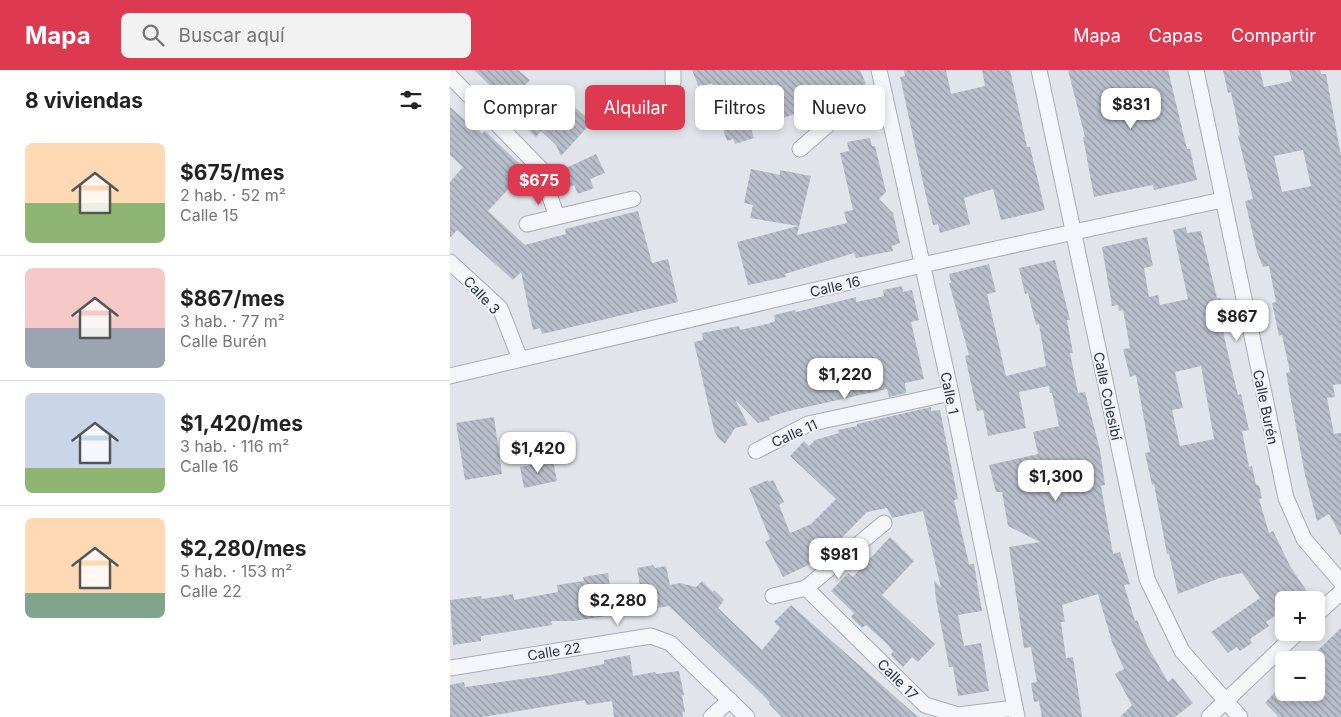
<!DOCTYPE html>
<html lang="es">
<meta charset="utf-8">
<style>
body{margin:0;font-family:Inter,sans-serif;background:#f2f2f2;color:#222;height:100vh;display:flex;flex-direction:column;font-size:19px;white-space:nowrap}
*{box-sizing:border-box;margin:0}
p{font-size:16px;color:#767676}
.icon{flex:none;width:28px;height:28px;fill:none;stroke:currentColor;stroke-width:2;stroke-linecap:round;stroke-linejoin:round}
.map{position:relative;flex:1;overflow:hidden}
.drawer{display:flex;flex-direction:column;background:#fff;width:450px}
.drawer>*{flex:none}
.banner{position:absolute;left:15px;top:15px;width:475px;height:45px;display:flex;gap:10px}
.fabs{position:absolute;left:825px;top:521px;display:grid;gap:10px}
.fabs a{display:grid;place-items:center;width:50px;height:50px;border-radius:8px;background:#fff;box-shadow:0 2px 8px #0003;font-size:25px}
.price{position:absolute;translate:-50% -42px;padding:0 11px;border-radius:10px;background:#fff;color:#222;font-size:16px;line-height:32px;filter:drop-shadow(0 1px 2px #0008)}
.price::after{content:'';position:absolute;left:50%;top:30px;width:15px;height:11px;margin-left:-8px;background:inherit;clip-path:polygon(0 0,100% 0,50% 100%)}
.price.active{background:#dd3a51;color:#fff}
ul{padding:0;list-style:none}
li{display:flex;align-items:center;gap:15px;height:125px;padding:0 25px}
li+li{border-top:1px solid #e0e0e0}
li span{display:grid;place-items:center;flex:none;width:140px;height:100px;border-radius:8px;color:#555}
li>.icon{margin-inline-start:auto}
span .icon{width:60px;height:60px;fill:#fffc;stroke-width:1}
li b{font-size:21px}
h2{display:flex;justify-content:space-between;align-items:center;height:60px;padding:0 25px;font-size:21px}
.pill{padding:0 18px;border-radius:8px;background:#fff;box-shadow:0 2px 8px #0003;font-size:18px;line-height:45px}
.pill.active{background:#dd3a51;color:#fff}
header{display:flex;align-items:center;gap:30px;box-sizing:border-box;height:70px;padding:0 25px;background:#dd3a51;color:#fff}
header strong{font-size:24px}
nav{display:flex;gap:28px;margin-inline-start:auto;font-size:18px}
.search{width:350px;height:45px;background:#f2f2f2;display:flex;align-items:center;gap:12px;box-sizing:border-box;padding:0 18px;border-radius:8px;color:#767676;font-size:19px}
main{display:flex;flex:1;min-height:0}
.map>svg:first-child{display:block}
.building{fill:url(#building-back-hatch);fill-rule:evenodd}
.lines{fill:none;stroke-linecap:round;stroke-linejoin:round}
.minor-casing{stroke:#a5acb6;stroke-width:17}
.minor{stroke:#f5f6f9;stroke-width:15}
.labels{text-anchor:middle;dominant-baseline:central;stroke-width:4;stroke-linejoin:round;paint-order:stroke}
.street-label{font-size:14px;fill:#273245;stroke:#f1f4f8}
</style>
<header>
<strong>Mapa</strong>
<div class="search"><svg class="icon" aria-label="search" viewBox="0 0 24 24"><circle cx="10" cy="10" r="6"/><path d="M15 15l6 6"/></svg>Buscar aquí</div>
<nav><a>Mapa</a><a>Capas</a><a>Compartir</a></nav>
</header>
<main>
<section class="drawer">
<h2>8 viviendas<svg class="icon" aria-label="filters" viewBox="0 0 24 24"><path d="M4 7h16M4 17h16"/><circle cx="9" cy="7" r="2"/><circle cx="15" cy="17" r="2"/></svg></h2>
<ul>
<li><span style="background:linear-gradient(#ffd9b3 60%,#8fb573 0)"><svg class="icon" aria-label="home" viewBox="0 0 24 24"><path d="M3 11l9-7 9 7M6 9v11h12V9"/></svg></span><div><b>$675/mes</b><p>2 hab. · 52 m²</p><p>Calle 15</p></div></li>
<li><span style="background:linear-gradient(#f6c9c9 60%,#9aa5b1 0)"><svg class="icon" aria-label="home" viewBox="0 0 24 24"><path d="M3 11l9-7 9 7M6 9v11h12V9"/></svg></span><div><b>$867/mes</b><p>3 hab. · 77 m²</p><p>Calle Burén</p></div></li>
<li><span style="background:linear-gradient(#c9d6e8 75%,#8fb573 0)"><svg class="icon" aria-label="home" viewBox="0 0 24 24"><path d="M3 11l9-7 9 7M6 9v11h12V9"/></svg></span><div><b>$1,420/mes</b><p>3 hab. · 116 m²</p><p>Calle 16</p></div></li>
<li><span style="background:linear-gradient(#ffd9b3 75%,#7fa58c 0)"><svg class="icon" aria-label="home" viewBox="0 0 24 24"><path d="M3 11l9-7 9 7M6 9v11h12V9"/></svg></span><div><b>$2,280/mes</b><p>5 hab. · 153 m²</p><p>Calle 22</p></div></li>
</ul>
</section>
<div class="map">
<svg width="891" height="647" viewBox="0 0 891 647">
<defs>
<pattern id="building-back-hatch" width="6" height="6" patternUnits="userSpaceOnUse" patternTransform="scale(1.25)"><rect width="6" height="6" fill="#b8beca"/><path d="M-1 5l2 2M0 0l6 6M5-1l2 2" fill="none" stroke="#969ba6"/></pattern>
</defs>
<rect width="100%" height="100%" fill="#e1e5eb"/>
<path class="building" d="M24,0H68L80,10L75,15L95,32L106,21L142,52L111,86L106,75L91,61L86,67L74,56L76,54L49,30L52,27Z
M242,0H410L416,14L397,21L398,23L390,26L391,28L301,59L304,68L285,74L283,69L277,71L272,56L277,54L262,13L249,18Z
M454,0H496L501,24L535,16L532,0H560L577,77H580L595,140L551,150L543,119L514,128L520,154L490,163L488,154L483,155L474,117L450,7L455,6Z
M618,0H718L737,79H740L747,110L704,120L703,115L644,127L633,67H635Z
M773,0H810L814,17L842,11L839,0H870L871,4H876L891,86V314L883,315L885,327L877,328L884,364L891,363V466L879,444L867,451L855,405L836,303L840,302L832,265L829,266L822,233L826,232L819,196L813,197L807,182L795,131L803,129L788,66L790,65L781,22L778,23ZM853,80L861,116L832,122L824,86Z
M0,37L26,60L27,58L32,64L35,61L76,100L38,141L75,175L116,164L115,159L188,141L202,193L218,189L228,232L92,264L90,258L83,260L71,202L63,210L7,160L0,168V112L13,97L0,85Z
M420,68L422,76H425L436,122L429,129L443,143L450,173L442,176L443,181L406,188L404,183L335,204L336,207L298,215L287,172L348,156L300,148L303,135L294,133L301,99L330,105V100L361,106L347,165L397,153L394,142L403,140L390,83L399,81L397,72Z
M146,84L155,103L140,109L144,118L128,124L124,115L120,117L112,100Z
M736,157L737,163L751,161L766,224L767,229L771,228L776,256L772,257L780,292L788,325L791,324L799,360L792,361L799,397L802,396L806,415H809L812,428L809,429L819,463L823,461L840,496L858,523L848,530H834V540L816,552L819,556L800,569L802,573L790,581L787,577L778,583L761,562L810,528L792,503L770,508L728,524L719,484H717L704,414L702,415L695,383L700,382L686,305L680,307L673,279L680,278L673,240L669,241L668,235L662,236L652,177L697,167L703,196L694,198L699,227L708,225L710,235L738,229L723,160ZM751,296L764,369L730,376L722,340L733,338L725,302Z
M605,190L620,250H617L623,283H620L628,323L635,322L650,380L655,415L651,416L663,484L670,482L680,514L674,515L685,551L687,550L698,577L718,612L723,608L743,633L725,647H670L682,635L665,604L674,599L662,572L648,524L612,535L615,552H611L616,588L623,587L632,647H592L589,631L584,632L581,613L587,612L582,584L581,577L574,578L559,477L590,472L558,456L552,422H546L539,395L588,384L583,362L609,356L602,323H600L599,316L569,322L576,358L538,366L533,340L527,341L517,295L515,286L519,285L499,213H501L499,204L539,194L546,222L537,224L556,306L596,296L589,254L586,255L578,223L575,224L569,198Z
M452,216L453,222L462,220L469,250L461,252L474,309L455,313L456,323L439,327L437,319L339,341L319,347L320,350L308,353L285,329L298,355L285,358L275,374L268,368L264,360L244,272L253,270L252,263L289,256L290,260L317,254L325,251L324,245L345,240L346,242L406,227V232L434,226L433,220Z
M481,337V341L490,340L508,429L504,430L519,494H524L532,541L508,545L514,576L531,573L539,621L508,626L503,597H499L486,529L484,510L491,518L473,441L442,448L437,438L417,442L371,489L333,507L315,472L320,469L299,418L318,410L319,412L323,410L334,432L329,435L340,463L361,454L386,429L340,386L354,371L359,376L365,370L389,363L388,360L407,356V354Z
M44,347L52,404L15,410L6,353Z
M103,391L107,411L74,418L70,397Z
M440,467L464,491L432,525L485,574L468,592L462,587L453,597L441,585L443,581L436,573L416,555L412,558L401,547L404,543L381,521L398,503L403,507Z
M203,495L205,498L216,496L220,515L230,513L246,517L252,511L263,522L264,520L274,530L268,538L312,580L330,558L324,552L341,535L468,647H332L319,634L320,633L315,627L219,536L194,540L187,498Z
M158,503L164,541L156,543V546L124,551H101L102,555L31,566V571L3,575L0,530L31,526L32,529L63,524L64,530L108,522L107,515L134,511L133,507Z
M891,558V647H829L815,633L825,622H866V582Z
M180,585L183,606L205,602L206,604L229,601L234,625H232L235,642H232L233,647H164L162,631L136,635L135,630L32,647H0V615L14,612L15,617L100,605L154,594V590Z"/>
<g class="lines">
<defs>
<path id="minor" d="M429,0L501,323L567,647
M589,0L697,509L732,581L790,647
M746,0L836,428L854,469L891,512
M0,6L90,98L107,147
M223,12V0
M350,79L388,46L436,34
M77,154L183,129
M0,192L50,238L70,289
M0,306L472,195L772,130
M306,381L358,354L501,323
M356,518L475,635L508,645L565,638
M323,526L356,518L434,453
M866,545L891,522
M0,598L201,566L220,573L297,647
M261,647L280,630
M759,647L848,562"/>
</defs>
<use href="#minor" class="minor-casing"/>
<use href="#minor" class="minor"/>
</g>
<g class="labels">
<g class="street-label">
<text transform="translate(385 216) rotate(-13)">Calle 16</text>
<text transform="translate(32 225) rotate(47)">Calle 3</text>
<text transform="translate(500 323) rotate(78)">Calle 1</text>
<text transform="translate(658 326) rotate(78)">Calle Colesibí</text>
<text transform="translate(816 337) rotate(78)">Calle Burén</text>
<text transform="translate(344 363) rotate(-24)">Calle 11</text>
<text transform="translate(104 581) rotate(-9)">Calle 22</text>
<text transform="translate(448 609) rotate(45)">Calle 17</text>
</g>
</g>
</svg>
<div class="fabs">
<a>+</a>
<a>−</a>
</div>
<b class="price" style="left:681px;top:60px">$831</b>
<b class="price active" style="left:89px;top:136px">$675</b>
<b class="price" style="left:787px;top:272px">$867</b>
<b class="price" style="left:395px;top:330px">$1,220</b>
<b class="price" style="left:88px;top:404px">$1,420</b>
<b class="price" style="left:606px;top:432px">$1,300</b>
<b class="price" style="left:389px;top:510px">$981</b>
<b class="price" style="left:168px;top:556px">$2,280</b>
<div class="banner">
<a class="pill">Comprar</a>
<a class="pill active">Alquilar</a>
<a class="pill">Filtros</a>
<a class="pill">Nuevo</a>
</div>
</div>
</main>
